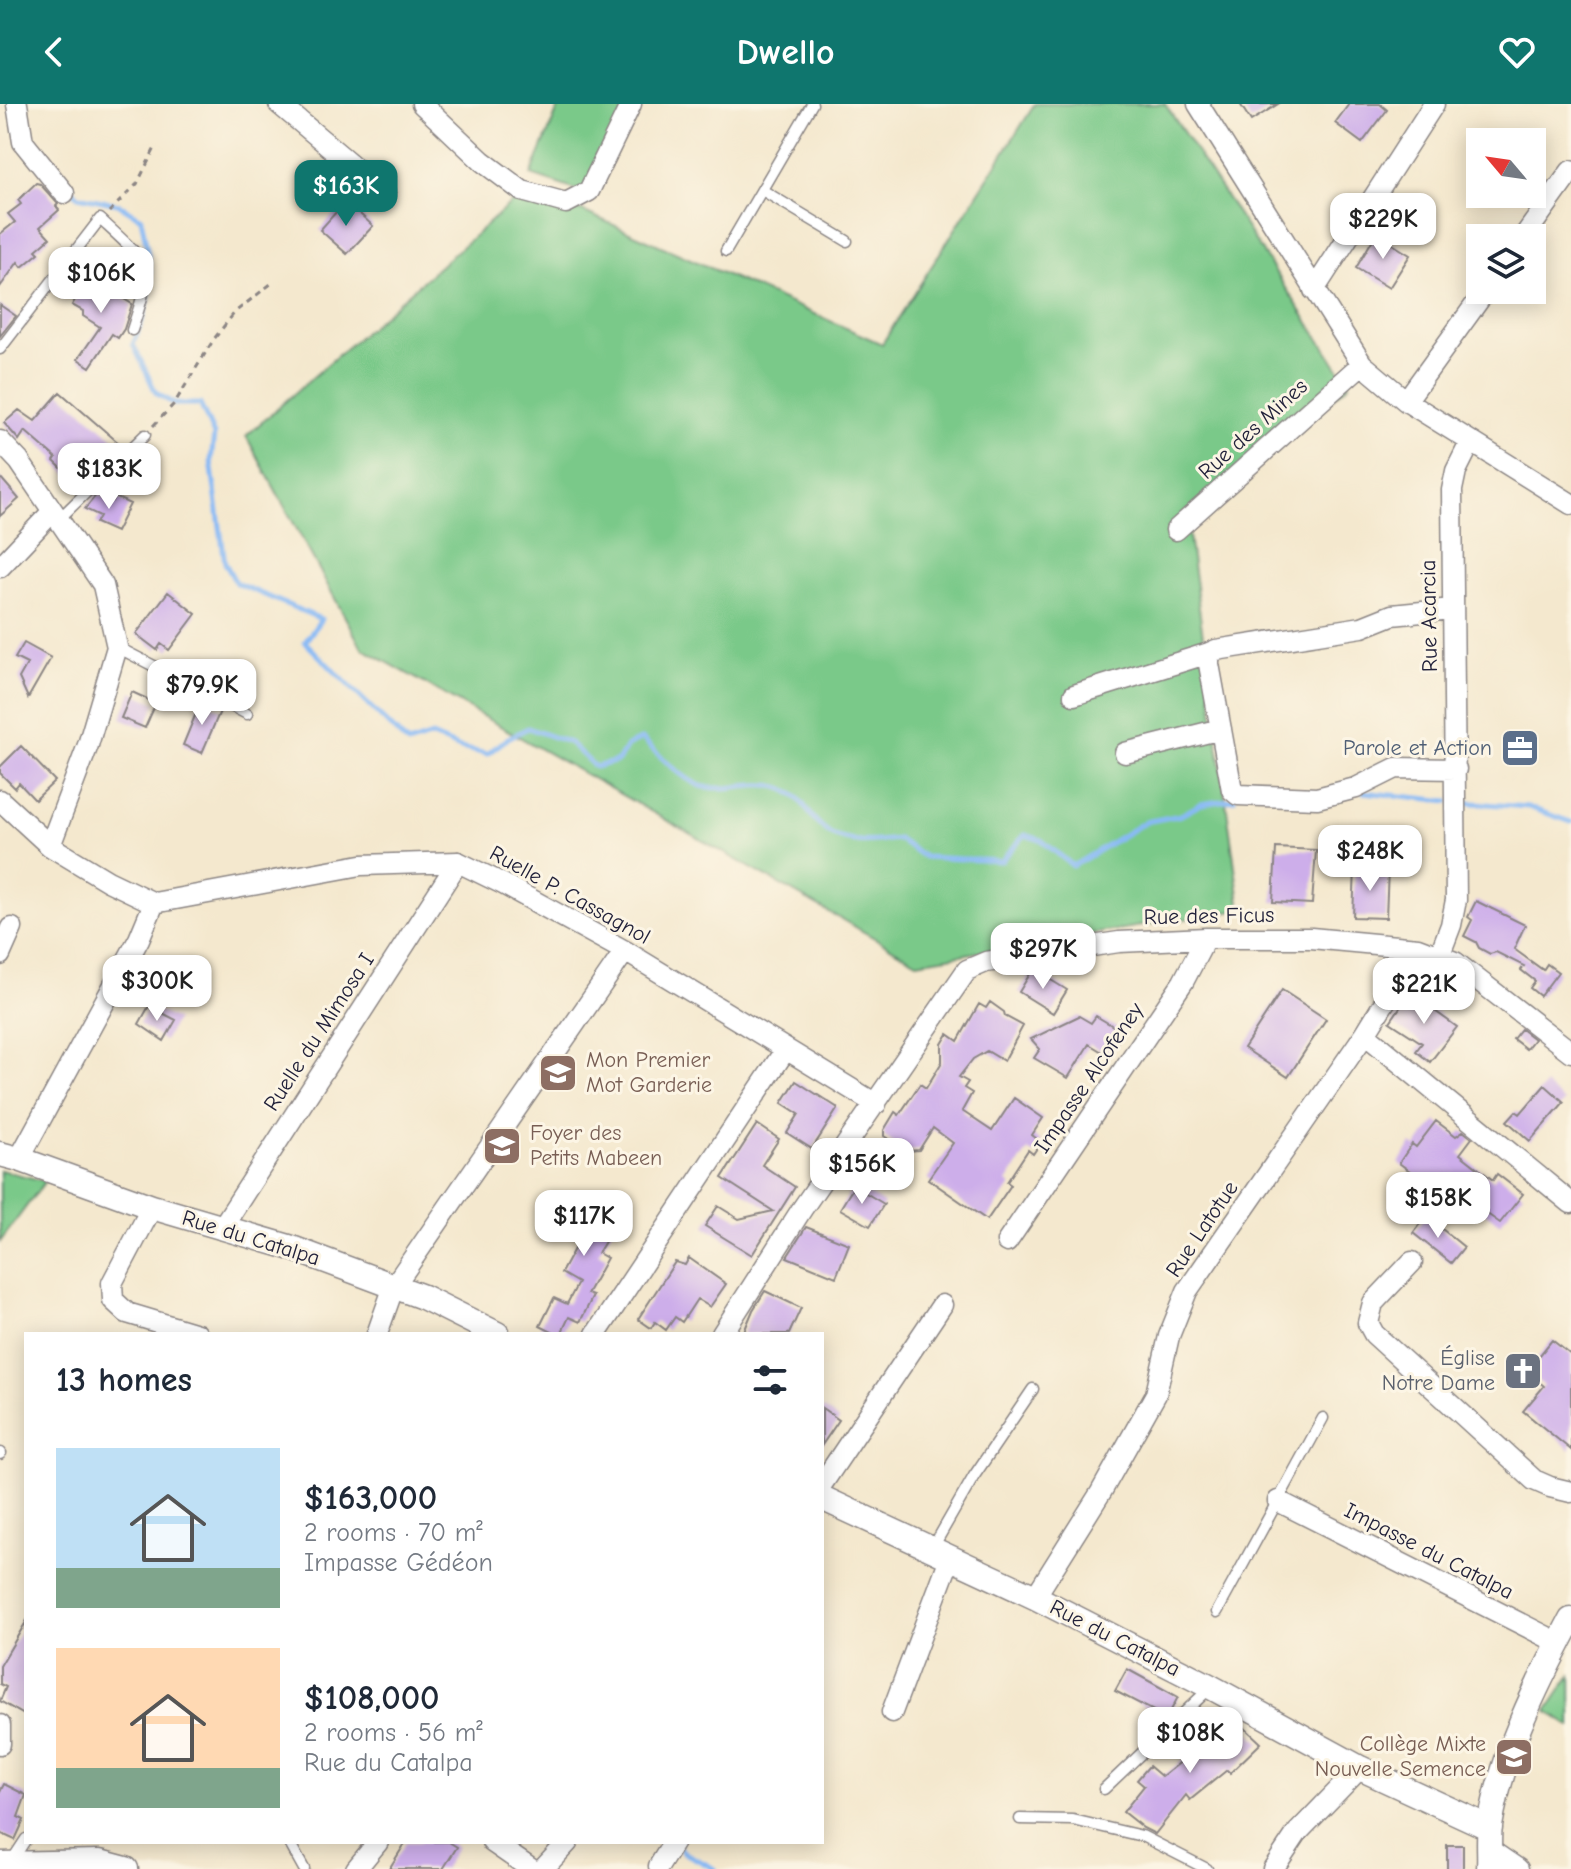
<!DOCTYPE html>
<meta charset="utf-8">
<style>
body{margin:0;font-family:"Comic Neue",sans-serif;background:#f6f6f7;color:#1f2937;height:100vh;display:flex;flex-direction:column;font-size:30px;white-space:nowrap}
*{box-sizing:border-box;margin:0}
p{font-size:26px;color:#747a83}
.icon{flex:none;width:44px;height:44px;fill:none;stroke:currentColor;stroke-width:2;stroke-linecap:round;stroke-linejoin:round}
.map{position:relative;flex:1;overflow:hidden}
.side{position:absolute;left:24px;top:1228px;width:800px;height:512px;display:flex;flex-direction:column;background:#fff;border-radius:0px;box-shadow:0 4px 20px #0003}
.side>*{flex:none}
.needle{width:52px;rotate:299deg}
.buttons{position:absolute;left:1466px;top:24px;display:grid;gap:16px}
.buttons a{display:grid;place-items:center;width:80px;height:80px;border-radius:0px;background:#fff;box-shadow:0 4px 20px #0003;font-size:40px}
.price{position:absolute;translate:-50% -68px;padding:0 18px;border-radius:16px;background:#fff;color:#222;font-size:26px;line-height:52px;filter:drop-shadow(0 2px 4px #0008)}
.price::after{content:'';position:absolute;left:50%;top:48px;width:24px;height:18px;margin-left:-12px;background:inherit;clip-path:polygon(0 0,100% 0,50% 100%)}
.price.current{background:#0f766e;color:#fff}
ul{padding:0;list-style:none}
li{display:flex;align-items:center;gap:24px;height:200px;padding:0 32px}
li span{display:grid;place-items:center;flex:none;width:224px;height:160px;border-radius:0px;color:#555}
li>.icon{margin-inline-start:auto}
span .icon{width:96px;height:96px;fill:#fffc;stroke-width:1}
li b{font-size:34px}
h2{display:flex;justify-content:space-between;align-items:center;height:96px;padding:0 32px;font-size:34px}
header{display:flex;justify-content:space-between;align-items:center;height:104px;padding:0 32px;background:#0f766e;color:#fff;font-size:36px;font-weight:600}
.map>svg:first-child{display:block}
.green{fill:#7ac989;stroke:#4e7662;stroke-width:2}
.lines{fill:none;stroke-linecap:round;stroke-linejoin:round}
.stream{stroke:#88baf5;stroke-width:5}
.building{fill:#cdaeea}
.service-casing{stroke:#8b8584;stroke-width:13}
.minor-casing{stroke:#8b8584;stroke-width:23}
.tertiary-casing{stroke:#8b8584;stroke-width:27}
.path{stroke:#8b8584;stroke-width:3;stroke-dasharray:6 6;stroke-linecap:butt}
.service{stroke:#fff;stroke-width:10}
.minor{stroke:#fff;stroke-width:20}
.tertiary{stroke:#fff;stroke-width:24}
.labels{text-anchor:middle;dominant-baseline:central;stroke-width:6;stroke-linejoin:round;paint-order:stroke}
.street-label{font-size:22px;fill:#22223b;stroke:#fcf5e5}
.service-label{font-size:22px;fill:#4e5e75;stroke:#fcf5e5;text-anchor:end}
.education-label{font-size:22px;fill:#785e54;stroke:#fcf5e5;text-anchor:start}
.worship-label{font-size:22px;fill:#5b616d;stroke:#fcf5e5;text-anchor:end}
</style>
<header><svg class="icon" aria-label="back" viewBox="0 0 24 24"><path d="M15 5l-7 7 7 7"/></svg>Dwello<svg class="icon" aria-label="heart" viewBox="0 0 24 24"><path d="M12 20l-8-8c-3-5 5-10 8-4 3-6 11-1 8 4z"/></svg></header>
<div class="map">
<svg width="1571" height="1765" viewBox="0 0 1571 1765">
<rect width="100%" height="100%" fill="#fcf5e5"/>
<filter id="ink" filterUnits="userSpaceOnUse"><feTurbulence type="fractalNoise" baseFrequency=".0125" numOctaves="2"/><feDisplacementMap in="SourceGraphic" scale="16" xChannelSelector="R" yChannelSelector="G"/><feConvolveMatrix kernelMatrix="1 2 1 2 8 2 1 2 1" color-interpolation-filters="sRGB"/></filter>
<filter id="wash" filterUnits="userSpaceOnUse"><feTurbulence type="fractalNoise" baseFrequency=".006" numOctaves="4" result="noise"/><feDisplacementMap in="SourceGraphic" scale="32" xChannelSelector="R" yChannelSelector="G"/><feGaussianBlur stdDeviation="1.8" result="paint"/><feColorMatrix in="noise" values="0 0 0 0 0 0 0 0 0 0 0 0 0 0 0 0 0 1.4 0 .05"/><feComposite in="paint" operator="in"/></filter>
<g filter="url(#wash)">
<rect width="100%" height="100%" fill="#f4e8ce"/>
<path class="green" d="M560,0H628L582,88L531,71Z
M1035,0H1165L1349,280L1188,425L1241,806L917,858L362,544L246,332L516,95L580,106L882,240Z
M0,1066L45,1077L0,1138Z
M1571,1571V1623L1547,1607Z"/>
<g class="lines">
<path class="stream" d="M71,84L78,92L118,100L141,114C152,170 157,186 133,240L156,289L174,300H200L214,331L211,357L225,459L236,479L321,515L305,538L408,640L432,632L460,644L487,650L508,634L528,624L570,639L595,663L618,657L627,642L642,635C655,647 687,680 705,683C728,688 755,676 778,683C805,691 803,707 822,723C842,742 873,738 898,735L924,753L1001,757L1025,731L1041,736L1073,762L1145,718L1181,711L1201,700L1234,695
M1363,688L1449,697
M1459,698L1528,703L1571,718
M679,1743L685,1749L715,1765"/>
</g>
<g id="blocks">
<path class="building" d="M1240,0H1278L1251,17Z
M1349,0H1380L1387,6L1362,39L1335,19Z
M36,79L40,80L58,100L56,102L59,106L40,123L50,134L36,146L39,149L22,163L18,158L0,183V130L15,118L8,110L21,100L18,96Z
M346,97L373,122L347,150L320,126Z
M1376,130L1410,151L1389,184L1356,164Z
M81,169L132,200L124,225L118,234L112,230L90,263L78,255L100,223L83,212V207L72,201L82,184L75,180Z
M0,201L16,212L0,232Z
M60,288L120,340L80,382L54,357L56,354L25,327L19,336L4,319L19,306L35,317Z
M0,373L19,395L0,412Z
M97,390L113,397L115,393L130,400L116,428L96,419L100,412L85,405Z
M168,488L196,510L169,546L161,540L157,546L136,530Z
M24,539L51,554L28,594L19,574L27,560L15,554Z
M132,588L156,599L145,624L121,614Z
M201,597L221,605L202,649L183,641Z
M21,642L55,677L35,696L19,679L15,684L0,669V663Z
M1276,744L1316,746L1312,800L1273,798Z
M1355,764L1388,765L1386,814L1353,813Z
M1476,797L1525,821L1514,845L1543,866L1547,860L1558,868L1540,892L1530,884L1535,877L1521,866L1524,862L1496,848L1490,850L1479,844L1476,838L1464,832L1472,816L1468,813Z
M1033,865L1067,886L1053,909L1019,888Z
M1282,886L1326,915L1288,973L1244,944Z
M1410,889L1457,923L1430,958L1416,947L1422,939L1390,918Z
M990,898L1004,908L1005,912L1023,922L1004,957L987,947L973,955L959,973L968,978L964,984L972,989L962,1007L992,1027L1014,994L1043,1014L1032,1031L1041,1038L1033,1050L1028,1046L1007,1078L1011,1081L987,1116L928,1075L953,1039L933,1024L919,1046L907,1047L884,1032V1026L895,1008L899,1011L920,980L926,984L942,958V940L948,930L958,937L979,900L986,904Z
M149,902L176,916L164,937L139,920Z
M1079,912L1091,919L1096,912L1123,928L1109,952L1089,940L1068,974L1034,954L1040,945L1031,935Z
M1521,925L1534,935L1526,945L1513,935Z
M796,977L838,1004L812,1045L787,1029L799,1010L782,999Z
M1545,981L1564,998L1530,1037L1507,1017L1516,1007L1520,1010Z
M1436,1017L1456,1032L1463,1027L1472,1034L1460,1050L1493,1076L1497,1070L1523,1090L1500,1119L1435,1073L1429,1081L1399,1059L1412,1040L1416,1043Z
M757,1020L779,1035L762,1061L795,1083L752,1151L705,1122L718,1102L739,1115L773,1107L722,1074Z
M854,1082L884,1100L870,1122L840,1105Z
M591,1084L625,1105L598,1149L607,1154L587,1190L593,1192L580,1218L569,1213L561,1230H556L540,1222L554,1194L567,1200L578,1179L561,1169L581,1132L567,1123Z
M1426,1112L1464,1143L1451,1159L1413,1129Z
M806,1123L849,1140L836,1173L787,1153Z
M689,1154L726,1180L710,1203L697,1195L682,1218L675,1213L666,1226L655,1218L651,1224L638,1215L675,1158L685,1161Z
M765,1187L801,1204L789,1230H743L753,1206Z
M1552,1236L1571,1251V1346L1523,1307L1544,1282L1527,1267Z
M822,1304L839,1316L822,1341Z
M26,1518V1612L0,1597L6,1583L0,1580V1562Z
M1127,1565L1178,1593L1167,1614L1115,1587Z
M1231,1611L1261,1639L1230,1669L1227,1666L1190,1696L1186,1691L1155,1730L1143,1724L1123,1708L1144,1682L1137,1676L1149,1662L1162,1673L1198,1644Z
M4,1680L26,1691L18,1713L24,1716L15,1736L0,1729V1688Z
M406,1738H449L457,1743L443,1765H389Z
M1447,1741H1463V1765H1447Z"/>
</g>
</g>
<g filter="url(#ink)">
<use href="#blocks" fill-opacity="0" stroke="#8b8584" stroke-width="2"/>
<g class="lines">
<defs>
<path id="service" d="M762,86L847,137
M726,147L812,0
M0,245L100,115C151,162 154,159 132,226
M59,415L145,331
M117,543L247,610
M0,1350L1,1349
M932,1445L974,1372L1033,1285
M1217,1508L1323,1314
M1104,1685L1210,1584
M1020,1715L1073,1716L1142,1732L1207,1765
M289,1738L304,1765
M11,1758L26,1735"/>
<path id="minor" d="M17,0L23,38L64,89
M279,0L385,89
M422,0L482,57L522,87L566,99L589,87L631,0
M1198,0L1362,260L1406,297L1571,400
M1523,134L1571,67
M1314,186L1434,0
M1406,297L1486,186
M0,337L19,357L103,481L117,543L88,641L50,742
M1176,426L1362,260
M0,463L53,407
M1452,505L1392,511L1362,523L1216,546L1209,549V560L1232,686L1238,691L1317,694L1356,684L1396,664L1456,665
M1074,591L1209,549
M1125,649L1221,625
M0,696L50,742L108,777L154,799L361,761L458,758L503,780L625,847L876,1000
M1440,850L1451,821L1456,796L1452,386L1456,367L1470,339
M0,851L12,824
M1365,930L1571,1099
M19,1055L139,835L154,799
M152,1103L112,1179L113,1196L127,1209L197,1230
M221,1125L458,758
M1007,1138L1183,878L1206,834
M1412,1158L1373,1199L1368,1219L1374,1230L1534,1376L1550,1383L1571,1388
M377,1230L394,1182L625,847
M596,1230L786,945
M722,1230L802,1105L967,866L986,858L1119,838L1206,834H1311L1418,844L1455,858L1571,948
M822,1380L942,1201
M1278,1397L1559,1539
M1035,1493L1101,1388L1156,1290L1169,1232L1187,1187L1365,930L1418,844
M892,1608L950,1454
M0,1621V1640
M492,1738L531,1765
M1490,1746L1518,1765
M659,1762L674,1738
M356,1765L378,1738
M543,1765L568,1738
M1273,1765L1297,1729L1360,1664"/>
<path id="tertiary" d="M0,1050L19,1055L152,1103L289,1143L423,1193L497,1230
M822,1394L1035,1493L1211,1583L1360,1664L1490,1724
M0,1760L100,1758L126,1765
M1489,1765C1490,1751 1488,1736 1490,1722C1502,1649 1537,1580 1571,1516"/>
</defs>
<use href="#service" class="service-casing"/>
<use href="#minor" class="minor-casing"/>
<use href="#tertiary" class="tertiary-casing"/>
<path class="path" d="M109,108L137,80L155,44
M153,322L174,300L214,235L235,208L272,179"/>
<use href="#service" class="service"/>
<use href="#minor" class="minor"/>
<use href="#tertiary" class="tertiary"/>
</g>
</g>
<defs>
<symbol id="office-square" viewBox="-11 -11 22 22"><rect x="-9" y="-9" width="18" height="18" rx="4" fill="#5c6f8a" stroke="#fcf5e5"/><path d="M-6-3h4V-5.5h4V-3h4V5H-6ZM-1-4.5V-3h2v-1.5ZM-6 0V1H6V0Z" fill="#fff"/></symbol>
<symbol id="school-square" viewBox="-11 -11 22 22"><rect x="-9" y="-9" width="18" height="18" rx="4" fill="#8d6e63" stroke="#fcf5e5"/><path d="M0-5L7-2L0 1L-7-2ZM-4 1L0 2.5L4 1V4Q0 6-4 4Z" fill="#fff"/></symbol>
<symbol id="church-square" viewBox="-11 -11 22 22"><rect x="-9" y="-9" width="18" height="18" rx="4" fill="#6b7280" stroke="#fcf5e5"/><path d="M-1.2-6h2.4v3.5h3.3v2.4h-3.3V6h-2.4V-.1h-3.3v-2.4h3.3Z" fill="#fff"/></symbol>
</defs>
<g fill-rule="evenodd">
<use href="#office-square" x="1498" y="622" width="44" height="44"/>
<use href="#school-square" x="536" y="947" width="44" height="44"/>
<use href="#school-square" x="480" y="1020" width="44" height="44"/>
<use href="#church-square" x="1501" y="1245" width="44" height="44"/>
<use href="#school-square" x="1492" y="1631" width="44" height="44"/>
</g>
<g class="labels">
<g class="street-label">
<text transform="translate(1253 325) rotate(-42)">Rue des Mines</text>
<text transform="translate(1429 512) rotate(-91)">Rue Acarcia</text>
<text transform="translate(570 791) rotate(29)">Ruelle P. Cassagnol</text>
<text transform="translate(1209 812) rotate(-1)">Rue des Ficus</text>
<text transform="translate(319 928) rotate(-57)">Ruelle du Mimosa I</text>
<text transform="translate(1089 974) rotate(-56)">Impasse Alcofeney</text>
<text transform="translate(1202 1125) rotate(-56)">Rue Latotue</text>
<text transform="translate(251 1134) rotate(17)">Rue du Catalpa</text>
<text transform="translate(1429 1447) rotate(27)">Impasse du Catalpa</text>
<text transform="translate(1115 1534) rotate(27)">Rue du Catalpa</text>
</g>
<g class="service-label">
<text x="1492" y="644">Parole et Action</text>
</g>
<g class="education-label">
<text x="586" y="956">Mon Premier<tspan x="586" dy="25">Mot Garderie</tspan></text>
<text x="530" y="1029">Foyer des<tspan x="530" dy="25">Petits Mabeen</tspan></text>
<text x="1486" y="1640" text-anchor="end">Collège Mixte<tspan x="1486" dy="25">Nouvelle Semence</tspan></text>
</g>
<g class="worship-label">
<text x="1495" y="1254">Église<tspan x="1495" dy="25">Notre Dame</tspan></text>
</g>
</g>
</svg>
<div class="buttons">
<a><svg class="needle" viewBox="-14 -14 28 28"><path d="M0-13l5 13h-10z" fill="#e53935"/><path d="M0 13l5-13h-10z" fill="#747a83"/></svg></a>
<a><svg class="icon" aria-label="layers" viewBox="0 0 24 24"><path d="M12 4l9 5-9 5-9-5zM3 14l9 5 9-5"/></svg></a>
</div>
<b class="price current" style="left:346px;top:124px">$163K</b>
<b class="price" style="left:1383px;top:157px">$229K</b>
<b class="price" style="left:101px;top:211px">$106K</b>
<b class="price" style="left:109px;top:407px">$183K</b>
<b class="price" style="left:202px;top:623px">$79.9K</b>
<b class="price" style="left:1370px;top:789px">$248K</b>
<b class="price" style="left:1043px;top:887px">$297K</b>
<b class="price" style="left:157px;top:919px">$300K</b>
<b class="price" style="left:1424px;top:922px">$221K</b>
<b class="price" style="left:862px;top:1102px">$156K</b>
<b class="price" style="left:1438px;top:1136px">$158K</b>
<b class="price" style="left:584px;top:1154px">$117K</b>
<b class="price" style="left:1190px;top:1671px">$108K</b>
<section class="side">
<h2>13 homes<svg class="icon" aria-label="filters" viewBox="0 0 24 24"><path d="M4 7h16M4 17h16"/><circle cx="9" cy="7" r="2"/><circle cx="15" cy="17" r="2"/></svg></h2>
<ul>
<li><span style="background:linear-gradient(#bfe0f5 75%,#7fa58c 0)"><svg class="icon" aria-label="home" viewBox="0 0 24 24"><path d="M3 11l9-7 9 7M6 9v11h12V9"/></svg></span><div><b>$163,000</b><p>2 rooms · 70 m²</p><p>Impasse Gédéon</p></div></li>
<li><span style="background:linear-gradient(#ffd9b3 75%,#7fa58c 0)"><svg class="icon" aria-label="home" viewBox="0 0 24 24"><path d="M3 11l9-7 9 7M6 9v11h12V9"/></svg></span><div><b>$108,000</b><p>2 rooms · 56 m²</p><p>Rue du Catalpa</p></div></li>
</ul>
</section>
</div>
